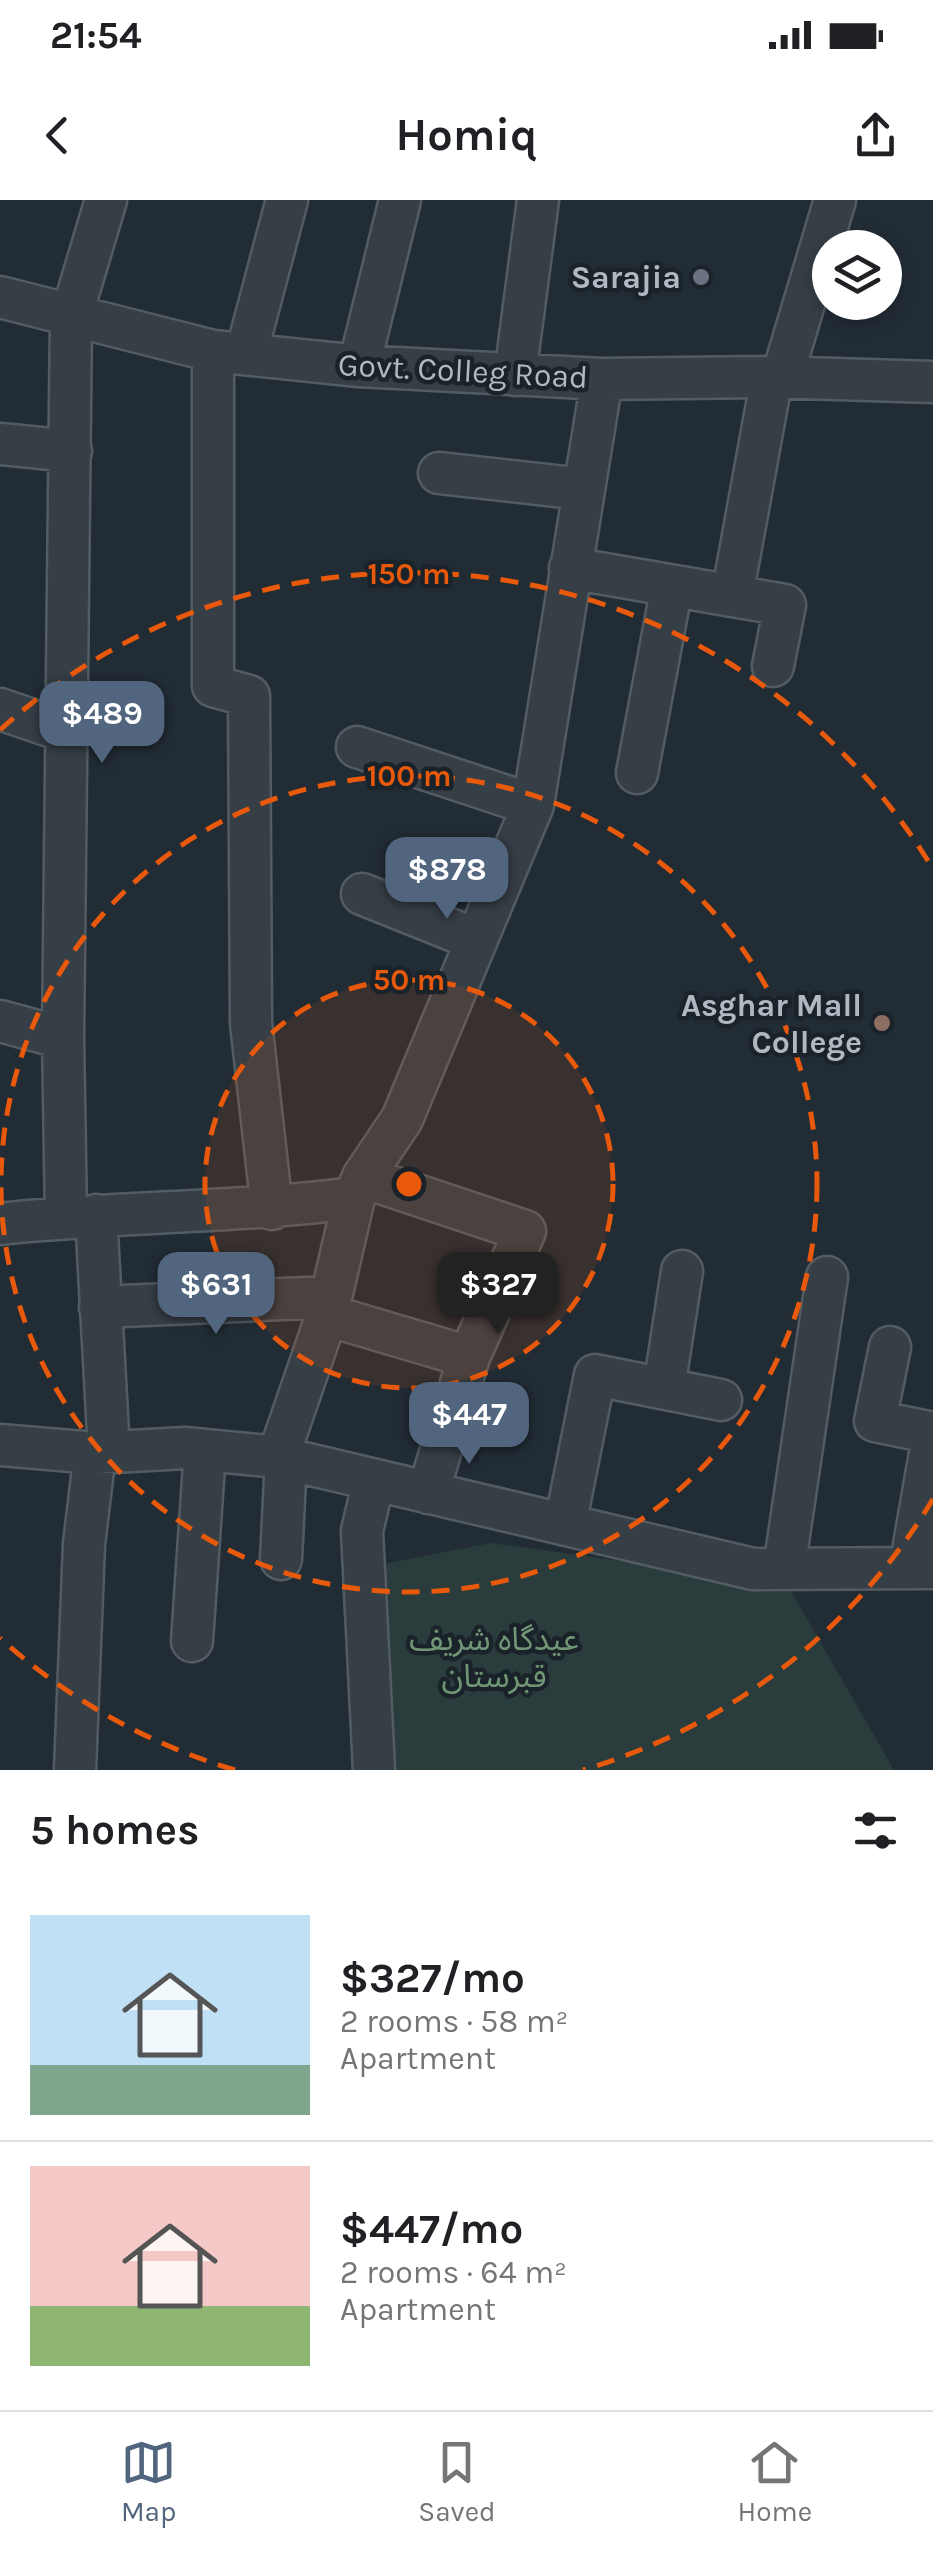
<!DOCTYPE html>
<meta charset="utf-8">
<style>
body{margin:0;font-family:Karla,"Noto Sans Arabic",sans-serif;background:#f6f6f6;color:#202124;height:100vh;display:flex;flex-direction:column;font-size:38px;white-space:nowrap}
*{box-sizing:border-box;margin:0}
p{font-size:32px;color:#757577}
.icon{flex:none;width:55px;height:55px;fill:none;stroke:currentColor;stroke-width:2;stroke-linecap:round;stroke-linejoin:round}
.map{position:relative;height:1570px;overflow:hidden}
.side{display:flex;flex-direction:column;background:#fff;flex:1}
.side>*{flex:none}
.fabs{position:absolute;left:812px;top:30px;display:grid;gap:20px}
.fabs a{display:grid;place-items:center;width:90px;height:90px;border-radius:50%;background:#fff;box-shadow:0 5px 15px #0003;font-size:50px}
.price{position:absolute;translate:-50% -85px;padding:0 22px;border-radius:20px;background:#51667e;color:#fff;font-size:32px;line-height:65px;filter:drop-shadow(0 2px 5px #0008)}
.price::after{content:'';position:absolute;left:50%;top:60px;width:30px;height:22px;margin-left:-15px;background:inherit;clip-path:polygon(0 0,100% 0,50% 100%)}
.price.current{background:#222;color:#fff}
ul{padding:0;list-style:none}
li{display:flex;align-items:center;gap:30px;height:250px;padding:0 30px}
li+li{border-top:2px solid #e0e0e0}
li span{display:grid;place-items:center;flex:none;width:280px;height:200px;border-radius:0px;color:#555}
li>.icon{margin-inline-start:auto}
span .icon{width:120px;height:120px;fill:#fffc;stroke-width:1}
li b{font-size:42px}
h2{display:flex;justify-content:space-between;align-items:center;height:120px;padding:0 30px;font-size:42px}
.status{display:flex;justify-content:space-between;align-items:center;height:70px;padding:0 50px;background:#fff;direction:ltr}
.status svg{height:28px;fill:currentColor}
header{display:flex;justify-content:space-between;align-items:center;height:130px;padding:0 30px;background:#fff;font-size:45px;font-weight:700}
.menu{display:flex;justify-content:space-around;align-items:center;height:140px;border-top:2px solid #e0e0e0;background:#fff;font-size:28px;color:#757577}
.menu a{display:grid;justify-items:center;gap:5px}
.menu .current{color:#51667e}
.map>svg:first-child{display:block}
.green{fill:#2a3c3b}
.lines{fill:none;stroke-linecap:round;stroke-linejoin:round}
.minor-casing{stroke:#535c63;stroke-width:45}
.minor{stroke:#363e46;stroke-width:40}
.ring{fill:none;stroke:#e8590c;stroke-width:5;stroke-dasharray:18 12}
.worship-dot{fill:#6b7280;stroke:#1b232a;stroke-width:4}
.education-dot{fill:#8d6e63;stroke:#1b232a;stroke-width:4}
.labels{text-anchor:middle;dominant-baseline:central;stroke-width:9;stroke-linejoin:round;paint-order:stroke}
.poi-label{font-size:32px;font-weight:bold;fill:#b0b9c2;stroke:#1b232a;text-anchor:end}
.street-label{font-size:32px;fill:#b0b9c2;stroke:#1b232a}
.park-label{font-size:32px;fill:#719676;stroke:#1b232a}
.centre{fill:#e8590c;stroke:#1b232a;stroke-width:5}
.ring-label{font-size:30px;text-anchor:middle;font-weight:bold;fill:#e8590c;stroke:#1b232a;stroke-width:9;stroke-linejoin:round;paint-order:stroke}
</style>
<div class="status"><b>21:54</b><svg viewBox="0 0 49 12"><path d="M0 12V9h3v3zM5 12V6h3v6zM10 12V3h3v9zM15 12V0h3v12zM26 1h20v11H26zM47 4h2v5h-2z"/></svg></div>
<header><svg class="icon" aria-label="back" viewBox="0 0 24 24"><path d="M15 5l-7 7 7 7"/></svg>Homiq<svg class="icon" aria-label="share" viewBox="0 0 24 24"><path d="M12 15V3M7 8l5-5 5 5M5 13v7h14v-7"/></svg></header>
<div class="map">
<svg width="933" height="1570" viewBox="0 0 933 1570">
<rect width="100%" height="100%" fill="#222c35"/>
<path class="green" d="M491,1343L787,1384L894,1570H384L378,1365Z"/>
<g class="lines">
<defs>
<path id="minor" d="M0,97L213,151L359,166L602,179L772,177L933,182
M213,151V486L249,496L251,823L272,1009
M246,154L287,0
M359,166L400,0
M515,175L538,0
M782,177L835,0
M0,244L71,251
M439,273L583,289
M570,368L785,405L773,466
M732,396L772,177
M0,509L67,532
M357,547L533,605
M637,573L672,386
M362,694L477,740
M0,821L63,838
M363,977L525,1031L469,1157
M96,1015L109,1252
M66,1017L63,838L71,117L106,0
M0,1024C118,1011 236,1013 354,998
M100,1107L328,1097
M327,1115L469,1157L428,1293
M890,1147L875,1221L933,1233
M664,1188L682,1071
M0,1245L95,1253L185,1248L278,1257L753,1369L933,1368
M278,1257L327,1115L354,998L363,977L402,919L533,605L602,179
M565,1325L595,1175L721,1200
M281,1359L286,1259
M910,1368L933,1236
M784,1369L827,1077
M192,1441L205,1250
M75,1570L84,1344L95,1253
M374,1570L362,1331L374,1280"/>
</defs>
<use href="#minor" class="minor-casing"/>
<use href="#minor" class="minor"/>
</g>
<circle cx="409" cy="984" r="204" fill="#e8590c" fill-opacity=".12"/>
<g class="ring">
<circle cx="409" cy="984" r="204"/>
<circle cx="409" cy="984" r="408"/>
<path d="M933 1299A611 611 0 0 1 583 1570M235 1570A611 611 0 0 1 0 1438M0 530A611 611 0 0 1 933 669"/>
</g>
<circle class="worship-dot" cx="701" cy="77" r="10"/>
<circle class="education-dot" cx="882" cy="823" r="10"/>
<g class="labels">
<g class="poi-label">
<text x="681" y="77">Sarajia</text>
<text x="862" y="805">Asghar Mall<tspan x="862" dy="37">College</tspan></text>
</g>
<g class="street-label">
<text transform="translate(463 171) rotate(3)">Govt. Colleg Road</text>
</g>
<g class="park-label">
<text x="494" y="1439">عیدگاہ شریف<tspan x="494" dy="37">قبرستان</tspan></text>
</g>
</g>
<circle cx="409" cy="984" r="15" class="centre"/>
<g class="ring-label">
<text x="409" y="384">150 m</text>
<text x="409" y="586">100 m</text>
<text x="409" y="790">50 m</text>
</g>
</svg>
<div class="fabs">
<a><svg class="icon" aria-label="layers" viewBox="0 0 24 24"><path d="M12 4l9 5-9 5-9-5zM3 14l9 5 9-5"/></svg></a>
</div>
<b class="price" style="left:102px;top:566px">$489</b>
<b class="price" style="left:447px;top:722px">$878</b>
<b class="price" style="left:216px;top:1137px">$631</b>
<b class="price current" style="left:498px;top:1137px">$327</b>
<b class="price" style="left:469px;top:1267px">$447</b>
</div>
<section class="side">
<h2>5 homes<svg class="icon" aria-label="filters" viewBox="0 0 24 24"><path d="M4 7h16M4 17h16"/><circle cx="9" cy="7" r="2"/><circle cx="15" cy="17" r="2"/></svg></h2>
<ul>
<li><span style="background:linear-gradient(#bfe0f5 75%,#7fa58c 0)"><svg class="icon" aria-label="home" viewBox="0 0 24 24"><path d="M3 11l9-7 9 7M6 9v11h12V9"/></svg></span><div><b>$327/mo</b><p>2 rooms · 58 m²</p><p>Apartment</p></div></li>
<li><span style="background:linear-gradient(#f6c9c9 70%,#8fb573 0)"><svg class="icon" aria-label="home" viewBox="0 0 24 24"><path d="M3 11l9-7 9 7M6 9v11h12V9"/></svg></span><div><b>$447/mo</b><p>2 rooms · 64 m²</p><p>Apartment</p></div></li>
</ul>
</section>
<nav class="menu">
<a class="current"><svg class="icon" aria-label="map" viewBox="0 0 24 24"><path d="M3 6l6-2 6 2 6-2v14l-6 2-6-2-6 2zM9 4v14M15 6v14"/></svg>Map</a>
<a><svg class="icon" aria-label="saved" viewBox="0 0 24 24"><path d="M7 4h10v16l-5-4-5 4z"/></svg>Saved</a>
<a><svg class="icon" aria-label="home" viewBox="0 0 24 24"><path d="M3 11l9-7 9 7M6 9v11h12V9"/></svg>Home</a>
</nav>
